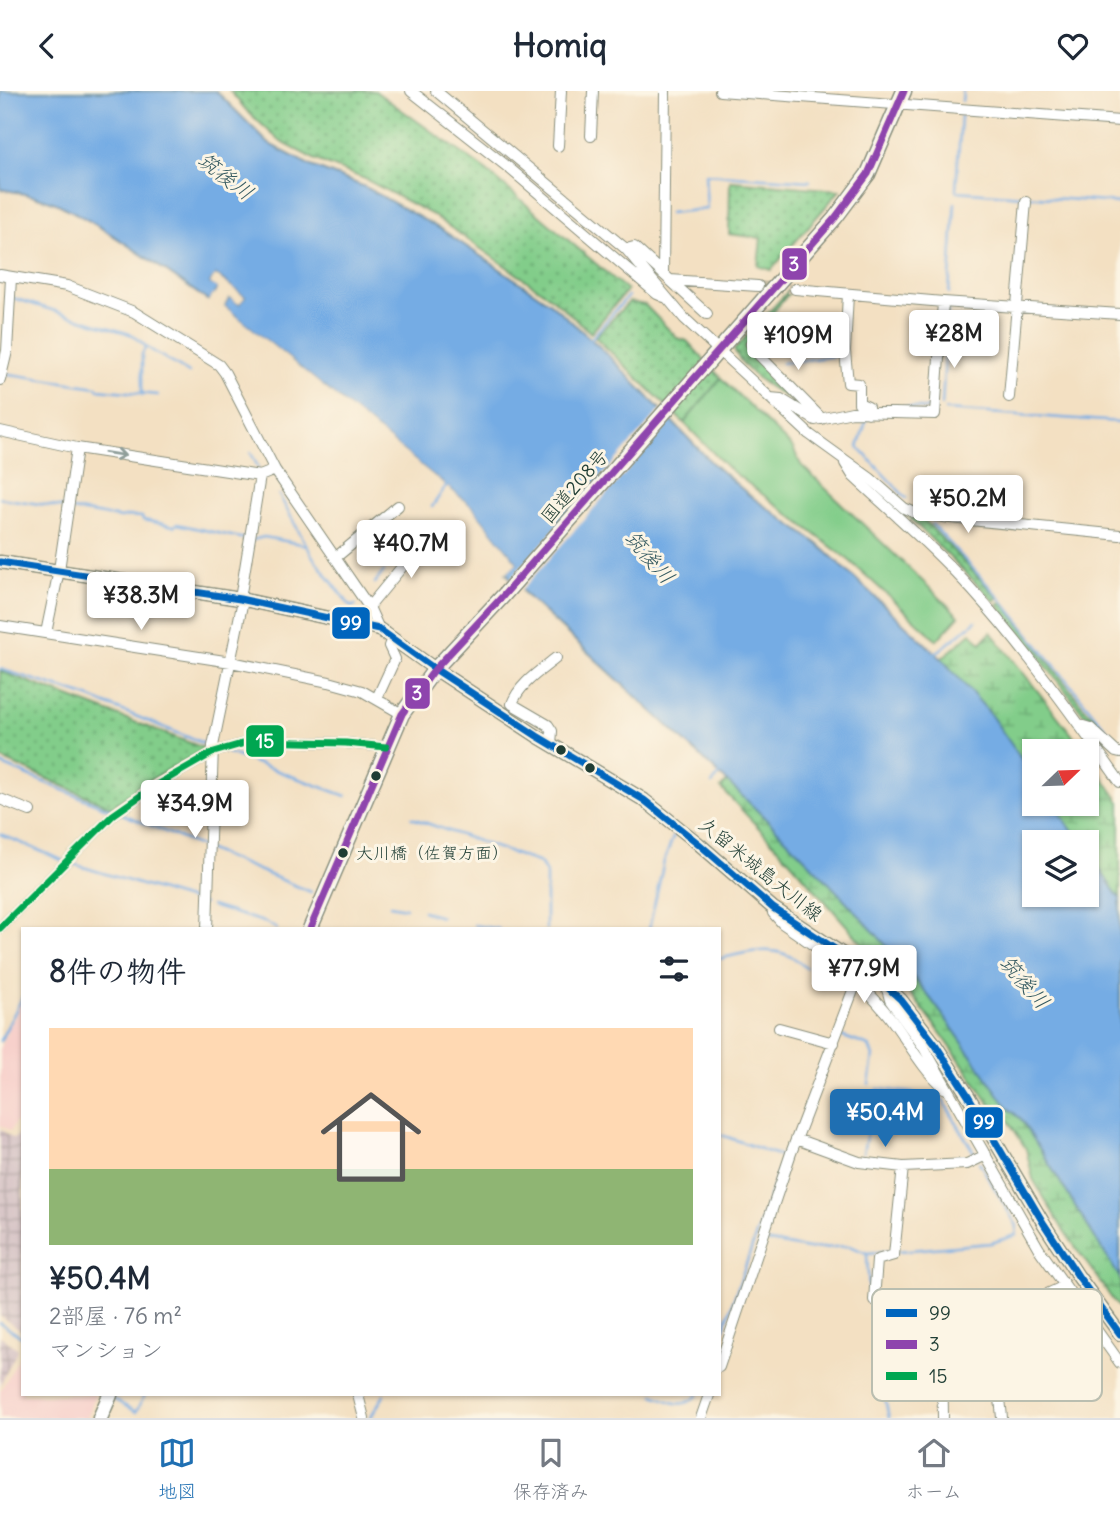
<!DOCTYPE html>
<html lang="ja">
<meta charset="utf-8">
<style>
body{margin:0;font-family:Delius,"Klee One",sans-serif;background:#f2f2f3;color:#1f2937;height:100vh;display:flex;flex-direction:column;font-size:26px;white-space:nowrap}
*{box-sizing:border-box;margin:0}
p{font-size:23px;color:#747a83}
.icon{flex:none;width:38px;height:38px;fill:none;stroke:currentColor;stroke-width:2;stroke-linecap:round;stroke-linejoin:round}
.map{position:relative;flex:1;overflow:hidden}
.panel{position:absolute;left:21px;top:836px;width:700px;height:469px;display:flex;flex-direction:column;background:#fff;border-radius:0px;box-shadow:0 2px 5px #0004}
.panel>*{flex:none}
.needle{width:46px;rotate:67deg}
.tools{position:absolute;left:1022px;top:648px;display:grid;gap:14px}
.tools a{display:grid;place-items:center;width:77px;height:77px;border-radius:0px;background:#fff;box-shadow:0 2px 5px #0004;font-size:35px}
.price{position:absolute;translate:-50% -60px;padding:0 16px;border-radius:7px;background:#fff;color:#222;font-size:23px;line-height:46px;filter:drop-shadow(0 2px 4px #0008)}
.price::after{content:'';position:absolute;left:50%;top:42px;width:21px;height:16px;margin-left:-10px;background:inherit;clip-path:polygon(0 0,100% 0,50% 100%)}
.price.current{background:#1f6fb2;color:#fff}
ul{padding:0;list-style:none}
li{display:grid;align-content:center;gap:14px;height:371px;padding:0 28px}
li span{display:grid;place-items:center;height:217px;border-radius:0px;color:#555}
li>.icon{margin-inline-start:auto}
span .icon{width:126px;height:126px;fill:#fffc;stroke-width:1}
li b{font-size:30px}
h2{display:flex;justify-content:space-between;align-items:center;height:84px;padding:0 28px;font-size:30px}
header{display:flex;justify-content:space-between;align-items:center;height:91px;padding:0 28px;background:#fff;font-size:32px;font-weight:700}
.tabs{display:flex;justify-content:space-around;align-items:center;height:98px;border-top:2px solid #e0e1e3;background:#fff;font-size:19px;color:#747a83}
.tabs a{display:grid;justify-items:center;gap:4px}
.tabs .current{color:#1f6fb2}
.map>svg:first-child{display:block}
.built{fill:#f7d0cb}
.industrial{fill:url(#industrial-grid)}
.grass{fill:url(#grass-dots);stroke:#50855f;stroke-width:2}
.wetland{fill:url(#wetland-marsh);stroke:#50855f;stroke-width:2}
.garden{fill:#82cd8a;stroke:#50855f;stroke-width:2}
.water{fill:#75ace4;stroke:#4a748c;stroke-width:2}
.pier{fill:#f3e0c2}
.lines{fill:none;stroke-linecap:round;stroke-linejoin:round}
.stream{stroke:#75ace4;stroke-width:2.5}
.minor-tunnel{stroke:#c9bfa6;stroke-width:10;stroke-dasharray:10 5;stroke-linecap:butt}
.minor-casing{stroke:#898e7b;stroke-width:12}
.major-casing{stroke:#898e7b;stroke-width:15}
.highway-casing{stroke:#898e7b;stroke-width:17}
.minor{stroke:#fff;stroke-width:10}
.major{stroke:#fff;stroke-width:12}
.highway{stroke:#fff;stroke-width:14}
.bus-1-casing{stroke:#fcf5e5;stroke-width:12}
.bus-2-casing{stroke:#fcf5e5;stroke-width:12}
.bus-3-casing{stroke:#fcf5e5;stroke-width:12}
.bus-1{stroke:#0065bd;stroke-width:7}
.bus-2{stroke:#8e44ad;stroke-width:7}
.bus-3{stroke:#00a651;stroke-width:7}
.oneway{stroke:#8f9e9a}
.bus-dot{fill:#1f3d34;stroke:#fcf5e5;stroke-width:2.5}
.labels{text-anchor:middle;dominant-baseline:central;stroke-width:6;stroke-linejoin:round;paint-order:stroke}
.bus-label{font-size:17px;fill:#1f3d34;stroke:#fcf5e5;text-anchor:start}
.street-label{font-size:19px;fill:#1f3d34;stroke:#fcf5e5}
.water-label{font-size:21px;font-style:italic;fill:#345960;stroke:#fcf5e5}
.key{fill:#fcf5e5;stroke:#babeb0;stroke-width:2}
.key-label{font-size:19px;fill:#1f3d34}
.line-badge{stroke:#fcf5e5;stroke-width:2.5}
.badge-label{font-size:19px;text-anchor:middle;font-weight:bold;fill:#fff}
</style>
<header><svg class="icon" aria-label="back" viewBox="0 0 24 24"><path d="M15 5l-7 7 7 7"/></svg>Homiq<svg class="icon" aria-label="heart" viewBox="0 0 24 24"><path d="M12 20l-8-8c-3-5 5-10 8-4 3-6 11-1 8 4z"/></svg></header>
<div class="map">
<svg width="1120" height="1327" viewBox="0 0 1120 1327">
<defs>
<pattern id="industrial-grid" width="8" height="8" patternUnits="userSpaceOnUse" patternTransform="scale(1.75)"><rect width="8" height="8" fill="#d2bec2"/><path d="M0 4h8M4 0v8" fill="none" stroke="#aa9c9e"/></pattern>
<pattern id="grass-dots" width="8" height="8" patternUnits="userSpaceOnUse" patternTransform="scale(1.75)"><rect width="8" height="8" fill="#82cd8a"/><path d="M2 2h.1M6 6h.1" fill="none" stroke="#6aa872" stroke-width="1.8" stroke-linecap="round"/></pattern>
<pattern id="wetland-marsh" width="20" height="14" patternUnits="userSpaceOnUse" patternTransform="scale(1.75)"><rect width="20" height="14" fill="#82cd8a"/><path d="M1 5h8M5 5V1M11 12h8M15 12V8" fill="none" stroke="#6aa872"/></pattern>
</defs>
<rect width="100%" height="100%" fill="#fcf5e5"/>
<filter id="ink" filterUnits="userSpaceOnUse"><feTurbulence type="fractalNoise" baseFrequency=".0143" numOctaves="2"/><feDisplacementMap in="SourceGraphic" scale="14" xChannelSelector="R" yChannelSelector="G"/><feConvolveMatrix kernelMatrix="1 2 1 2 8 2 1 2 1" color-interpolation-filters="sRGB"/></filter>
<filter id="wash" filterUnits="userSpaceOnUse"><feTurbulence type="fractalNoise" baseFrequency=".00686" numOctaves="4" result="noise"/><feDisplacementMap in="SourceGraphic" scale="28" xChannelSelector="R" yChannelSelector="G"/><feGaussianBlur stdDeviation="1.57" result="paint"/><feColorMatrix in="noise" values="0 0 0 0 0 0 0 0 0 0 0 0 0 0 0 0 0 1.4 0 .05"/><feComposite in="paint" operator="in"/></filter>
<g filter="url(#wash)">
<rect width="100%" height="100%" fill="#f3e0c2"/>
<path class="built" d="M23,908V1030L15,1031L11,1040L0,1034V957Z
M23,1260V1304H95L87,1327H0V1300Z"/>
<path class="industrial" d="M0,1038L14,1048L23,1040V1241L0,1225Z
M0,1245L18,1258L0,1294Z"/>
<path class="grass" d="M230,0H375L487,80L627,199L591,242L553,208L431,123L365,88L316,69L281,51L246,19Z
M730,90L840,99L771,179L758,175L761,147L729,143Z
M788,200L789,202L747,253L807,318C780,302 749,288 734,259Z
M629,211L645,214L677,247L687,250L721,287L684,332L595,246Z
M909,426L924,429L998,507L994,510Z
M1002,511L1086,619L1101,634L1116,654L1112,652L1096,632L1083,622L998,514Z
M0,580L206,658L148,690L111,716L0,667Z"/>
<path class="wetland" d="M216,0L269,53L311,75L365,96L442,139L550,212L601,257L712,372L749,404L818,453L941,568L971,542L981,552L991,541L1085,660H1034V703L264,56Z
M506,482L801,743L1120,1145V1219L1062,1137L1033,1088L1026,1058L1008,1029L999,1027C959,966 922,913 873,859L867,858L790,770L721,697L728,690L529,507Z
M1087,663L1120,711V832L1087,782V751H1066L1040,712H1087Z"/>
<path class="garden" d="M721,287L793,357L801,374L959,525L937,549L850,470L728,377L684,332Z"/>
<path class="water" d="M0,0H216L269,53L311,75L365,96L442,139L550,212L601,257L712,372L749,404L818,453L942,568L988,620L1034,686V712H1053L1080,751H1034V803H1087V760L1120,808V1187L1021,1028L1009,1018C979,977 951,932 919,893C802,752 663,631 529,507L506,482L517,472L472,416L224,215L229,206L239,213L245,206L216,184L210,192L218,197L209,210C160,177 111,139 58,113C40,105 19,102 0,98Z"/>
<path class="pier" d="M215,184L245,206L239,213L229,206L224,215L472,416L517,472L506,482L503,479L512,471L470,419L221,218V214L227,203L239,209L240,207L216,189L215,191L221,198L211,212H207L218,198L210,192Z
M663,316L674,327L519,502L509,490Z"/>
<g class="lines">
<path class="stream" d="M962,10L963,0
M956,98L961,25
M956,100L1120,112
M669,122L707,118L705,83L810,90
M657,170L659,141
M949,202L955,112
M13,207L133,244L148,257L189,282
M589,250L628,205
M782,272L841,264
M3,282L97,296L98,298L158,304
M142,304V263L146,256
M942,314L948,216
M903,316L932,318
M945,319L1120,331
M868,324L858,356L906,407
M251,362L258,376
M279,404L313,466L351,516L356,514
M0,407L66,417
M432,416L448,392
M72,419L121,427L129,425L142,426L143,429L174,435L177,433L245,448
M932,433L1001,508L1119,654
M252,449L264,446L306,454
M407,450L418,431
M397,464L403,456
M375,492L384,480
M935,563L976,530
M0,578L83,604L210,655
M226,661L346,705
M0,673L114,720
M712,693L721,682
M120,722L311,801
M412,727L540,772L546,782V838
M0,743L64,770
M70,772L204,813
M390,814L406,817
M211,815L267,832L277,838
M423,820L441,826
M474,834L499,838
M649,838L664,770L674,744
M719,868C751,860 780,851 806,877
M841,945L869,955L873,965L869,993
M0,950L23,905
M719,1043L780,1065L782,1069L719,1251
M863,1062L874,1002L878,998L934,1005L943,1009L976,1065
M764,1150L808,1158L849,1155L867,1162L892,1160
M898,1160L991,1152L1016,1144L1017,1135L979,1071
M867,1164L869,1200L872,1201
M879,1205L882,1293L889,1327
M0,1232L23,1247
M991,1263L996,1327
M654,1304C671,1311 683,1319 698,1304
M113,1308L136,1321L145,1304
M370,1327L384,1304"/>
</g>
</g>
<g filter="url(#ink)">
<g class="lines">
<path class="minor-tunnel" d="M758,195L795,198"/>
<defs>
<path id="minor" d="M411,0L509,77L657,203L664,206
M436,0L626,158L684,227L809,343L870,387L904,417L913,421L950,427L1120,444
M720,0L1120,30
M591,45L593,0
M558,55L561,0
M626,158L634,156L707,223
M663,183L665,0
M0,184L67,195L134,221L219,274L225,282L275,379L369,516L379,538
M670,189L758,195
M795,198L943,211L1120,223
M848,203L845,260L848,292L859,293V312L868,316V322
M751,253L757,262L822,328
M0,289L7,260L11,187
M1009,306L1026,111
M770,307L781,308L815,329L852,321L935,323L943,211
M0,340L77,357L260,385L275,379
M845,372L853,385C894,423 936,459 973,500C1027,560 1074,626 1120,691
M335,467L398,415
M240,508L260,385
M369,516L429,443
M0,535L231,571L329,591L362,600L402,623
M46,542L59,479L77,357
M377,607L395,568L389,555L392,548
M1080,634L1090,637L1116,661L1120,662
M551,653L552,640L548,634L512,613C519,593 540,580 556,567
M0,708L30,720
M773,818V822L782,832C822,859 857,886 888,924C907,948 921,977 944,997
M0,837L113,724L153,696L214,661L252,650L346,652L386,656
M207,838L213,655L243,509
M886,894L890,909L923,955L1039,1158L1120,1272
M779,937L834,952
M796,1048L859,1071L903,1076L967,1073L986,1064
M874,1209L877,1169L894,1164L903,1076
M719,1276L791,1062L857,889
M358,1304L364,1327
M701,1327L709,1304
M943,1327L942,1247L1003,1235
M1002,1327C1000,1301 989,1244 1010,1225C1025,1211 1047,1204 1064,1195"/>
<path id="major" d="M0,471L240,508L379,538L435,578L537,645L644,709L699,753L773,817L874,884L901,909L935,953L969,1006L1044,1133L1078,1185L1120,1243"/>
<path id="highway" d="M310,838L402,623L435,578L503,505L835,127L868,83L904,0
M100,1327L110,1304"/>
</defs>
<use href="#minor" class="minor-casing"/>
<use href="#major" class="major-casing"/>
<use href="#highway" class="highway-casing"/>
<use href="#minor" class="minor"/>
<use href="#major" class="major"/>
<use href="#highway" class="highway"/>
<defs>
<path id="bus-1" d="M0,471L240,508L379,538L435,578L537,645L644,709L699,753L773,817L874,884L901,909L935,953L969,1006L1044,1133L1078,1185L1120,1243"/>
<path id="bus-2" d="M310,838L402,623L435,578L503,505L835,127L868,83L904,0"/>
<path id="bus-3" d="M0,837L113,724L153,696L214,661L252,650L346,652L386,656"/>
</defs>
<use href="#bus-1" class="bus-1-casing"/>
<use href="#bus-2" class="bus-2-casing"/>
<use href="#bus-3" class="bus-3-casing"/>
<use href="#bus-1" class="bus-1"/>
<use href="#bus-2" class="bus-2"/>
<use href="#bus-3" class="bus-3"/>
</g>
<defs><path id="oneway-shaft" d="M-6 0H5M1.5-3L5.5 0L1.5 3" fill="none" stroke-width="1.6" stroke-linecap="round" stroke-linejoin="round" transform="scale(1.75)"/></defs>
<use class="oneway" href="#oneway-shaft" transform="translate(115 363) rotate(9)"/>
</g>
<g class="bus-dot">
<circle cx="561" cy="659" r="6"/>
<circle cx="590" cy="677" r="6"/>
<circle cx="376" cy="685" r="6"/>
<circle cx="343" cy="762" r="6"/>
</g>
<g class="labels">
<g class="bus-label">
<text x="356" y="762">大川橋（佐賀方面）</text>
</g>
<g class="street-label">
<text transform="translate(574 395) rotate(-49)">国道208号</text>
<text transform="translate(761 778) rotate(39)">久留米城島大川線</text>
</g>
<g class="water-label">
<text transform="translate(226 85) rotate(38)">筑後川</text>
<text transform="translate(650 466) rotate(49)">筑後川</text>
<text transform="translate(1025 891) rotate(49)">筑後川</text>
</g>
</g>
<rect x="872" y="1198" width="230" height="112" rx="10" class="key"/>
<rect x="886" y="1218" width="31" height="8" fill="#0065bd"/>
<rect x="886" y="1249" width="31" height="9" fill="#8e44ad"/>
<rect x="886" y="1281" width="31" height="8" fill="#00a651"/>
<g class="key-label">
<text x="929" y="1229">99</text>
<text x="929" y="1260">3</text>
<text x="929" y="1292">15</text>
</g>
<g class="line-badge">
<rect x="781" y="156" width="27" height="34" rx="7" fill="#8e44ad"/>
<rect x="331" y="515" width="40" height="34" rx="7" fill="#0065bd"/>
<rect x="404" y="586" width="27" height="33" rx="7" fill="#8e44ad"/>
<rect x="245" y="633" width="40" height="34" rx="7" fill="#00a651"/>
<rect x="964" y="1015" width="40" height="33" rx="7" fill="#0065bd"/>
</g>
<g class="badge-label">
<text x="794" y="180">3</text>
<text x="351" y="539">99</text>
<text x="417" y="609">3</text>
<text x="265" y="657">15</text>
<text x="984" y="1038">99</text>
</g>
</svg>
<div class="tools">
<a><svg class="needle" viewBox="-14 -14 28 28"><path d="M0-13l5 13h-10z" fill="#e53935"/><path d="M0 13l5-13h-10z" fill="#747a83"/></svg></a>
<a><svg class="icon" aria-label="layers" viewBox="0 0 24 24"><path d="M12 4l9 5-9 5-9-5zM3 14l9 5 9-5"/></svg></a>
</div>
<b class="price" style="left:954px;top:279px">¥28M</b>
<b class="price" style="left:798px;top:281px">¥109M</b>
<b class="price" style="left:968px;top:444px">¥50.2M</b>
<b class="price" style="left:411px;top:489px">¥40.7M</b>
<b class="price" style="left:141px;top:541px">¥38.3M</b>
<b class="price" style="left:195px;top:749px">¥34.9M</b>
<b class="price" style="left:864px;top:914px">¥77.9M</b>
<b class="price current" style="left:885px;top:1058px">¥50.4M</b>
<section class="panel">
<h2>8件の物件<svg class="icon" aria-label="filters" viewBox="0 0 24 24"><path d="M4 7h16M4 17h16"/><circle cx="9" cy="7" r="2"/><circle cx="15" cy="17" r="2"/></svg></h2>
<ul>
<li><span style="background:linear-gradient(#ffd9b3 65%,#8fb573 0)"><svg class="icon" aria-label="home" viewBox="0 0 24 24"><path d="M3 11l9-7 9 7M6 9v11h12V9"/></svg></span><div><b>¥50.4M</b><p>2部屋 · 76 m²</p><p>マンション</p></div></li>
</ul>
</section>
</div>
<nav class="tabs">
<a class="current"><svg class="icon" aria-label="map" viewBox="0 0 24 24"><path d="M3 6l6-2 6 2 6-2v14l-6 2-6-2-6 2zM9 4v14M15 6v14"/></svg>地図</a>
<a><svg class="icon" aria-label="saved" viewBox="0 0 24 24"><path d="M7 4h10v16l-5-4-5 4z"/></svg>保存済み</a>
<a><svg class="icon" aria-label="home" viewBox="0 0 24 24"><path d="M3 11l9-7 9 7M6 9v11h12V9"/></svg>ホーム</a>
</nav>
